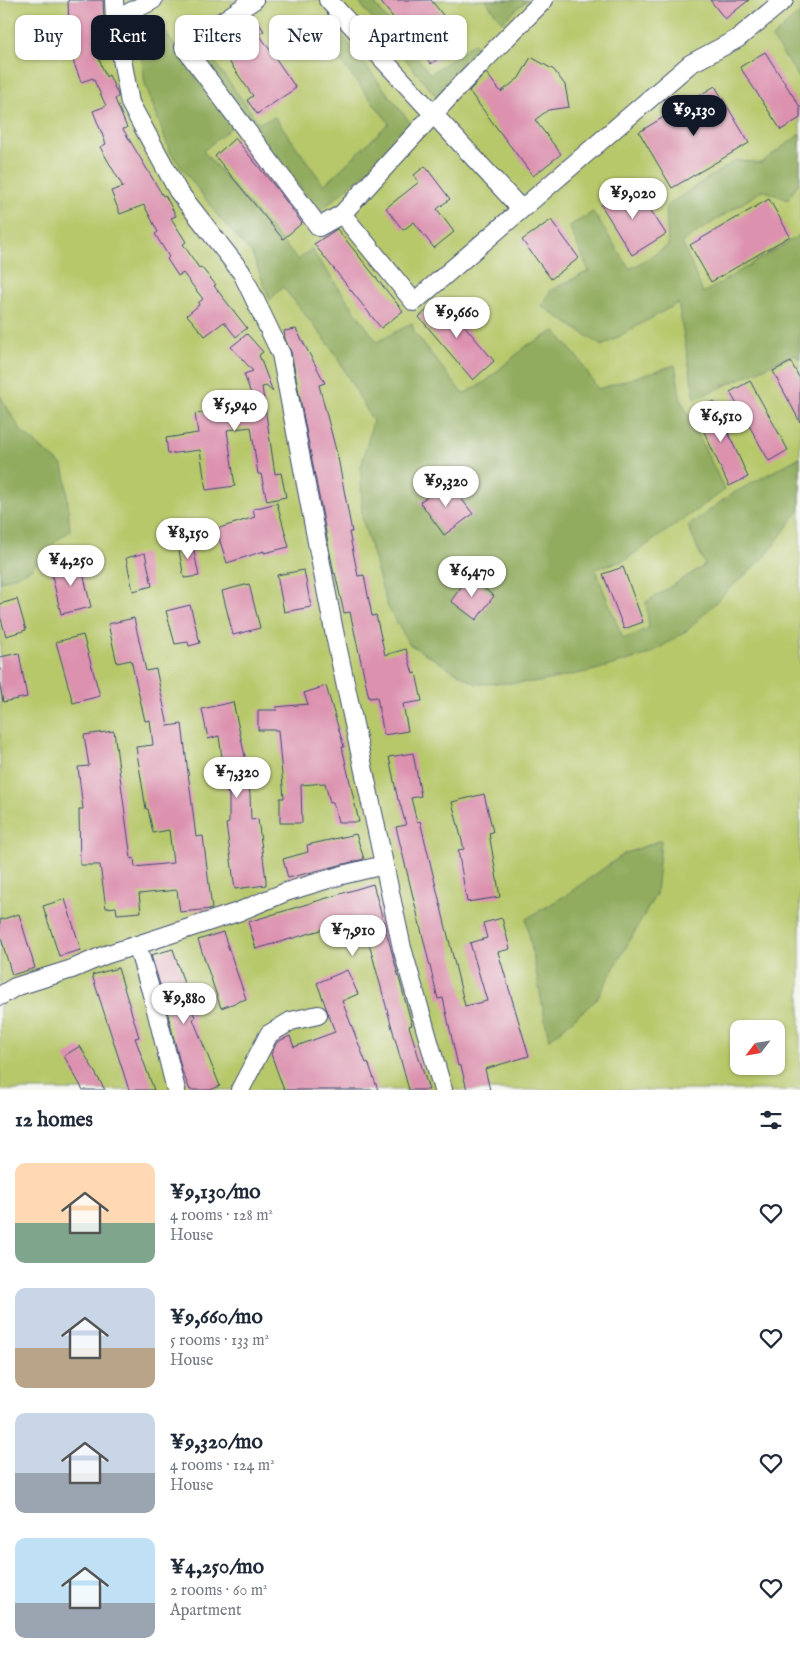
<!DOCTYPE html>
<meta charset="utf-8">
<style>
body{margin:0;font-family:"IM FELL English",serif;background:#f6f6f7;color:#1f2937;height:100vh;display:flex;flex-direction:column;font-size:19px;white-space:nowrap}
*{box-sizing:border-box;margin:0}
p{font-size:16px;color:#747a83}
.icon{flex:none;width:28px;height:28px;fill:none;stroke:currentColor;stroke-width:2;stroke-linecap:round;stroke-linejoin:round}
.map{position:relative;height:1090px;overflow:hidden}
.sheet{display:flex;flex-direction:column;background:#fff;flex:1}
.sheet>*{flex:none}
.banner{position:absolute;left:15px;top:15px;width:500px;height:45px;display:flex;gap:10px}
.needle{width:32px;rotate:239deg}
.tools{position:absolute;left:730px;top:1020px;display:grid;gap:10px}
.tools a{display:grid;place-items:center;width:55px;height:55px;border-radius:10px;background:#fff;box-shadow:0 1px 4px #0004;font-size:25px}
.price{position:absolute;translate:-50% -42px;padding:0 11px;border-radius:18px;background:#fff;color:#222;font-size:16px;line-height:32px;filter:drop-shadow(0 1px 2px #0008)}
.price::after{content:'';position:absolute;left:50%;top:30px;width:15px;height:11px;margin-left:-8px;background:inherit;clip-path:polygon(0 0,100% 0,50% 100%)}
.price.current{background:#111827;color:#fff}
ul{padding:0;list-style:none}
li{display:flex;align-items:center;gap:15px;height:125px;padding:0 15px}
li span{display:grid;place-items:center;flex:none;width:140px;height:100px;border-radius:10px;color:#555}
li>.icon{margin-inline-start:auto}
span .icon{width:60px;height:60px;fill:#fffc;stroke-width:1}
li b{font-size:21px}
h2{display:flex;justify-content:space-between;align-items:center;height:60px;padding:0 15px;font-size:21px}
.pill{padding:0 18px;border-radius:10px;background:#fff;box-shadow:0 1px 4px #0004;font-size:18px;line-height:45px}
.pill.current{background:#111827;color:#fff}
.map>svg:first-child{display:block}
.green{fill:#b7c86b;stroke:#697c64;fill-rule:evenodd}
.forest{fill:#91ac5f;stroke:#566e5e}
.building{fill:#dc91af}
.lines{fill:none;stroke-linecap:round;stroke-linejoin:round}
.street-casing{stroke:#3b4b70;stroke-width:20}
.street{stroke:#fff;stroke-width:18}
</style>
<div class="map">
<svg width="800" height="1090" viewBox="0 0 800 1090">
<rect width="100%" height="100%" fill="#f6f6f2"/>
<filter id="ink" filterUnits="userSpaceOnUse"><feTurbulence type="fractalNoise" baseFrequency=".02" numOctaves="2"/><feDisplacementMap in="SourceGraphic" scale="10" xChannelSelector="R" yChannelSelector="G"/><feConvolveMatrix kernelMatrix="1 2 1 2 8 2 1 2 1" color-interpolation-filters="sRGB"/></filter>
<filter id="wash" filterUnits="userSpaceOnUse"><feTurbulence type="fractalNoise" baseFrequency=".0096" numOctaves="4" result="noise"/><feDisplacementMap in="SourceGraphic" scale="20" xChannelSelector="R" yChannelSelector="G"/><feGaussianBlur stdDeviation="1.12" result="paint"/><feColorMatrix in="noise" values="0 0 0 0 0 0 0 0 0 0 0 0 0 0 0 0 0 1.4 0 .05"/><feComposite in="paint" operator="in"/></filter>
<g filter="url(#wash)">
<rect width="100%" height="100%" fill="#f0ead5"/>
<path class="green" d="M0,0H800V1090H0ZM739,1029H776V1066H739Z"/>
<path class="forest" d="M357,0H372L430,74L474,43L481,49L438,99Z
M485,0H527L502,22Z
M800,12V79L772,38Z
M334,25L416,130L319,212L196,54L206,50L259,123L275,117L324,185L389,123L342,63L324,33Z
M162,27L190,69L233,126L203,151L298,260L311,249L377,342L412,323L414,332L463,394L485,382L526,346L555,331L580,361L598,389L675,365L681,400L725,490L625,560L595,569L623,639L649,628L646,602L705,565L688,526L730,495L800,457V509L766,556L729,589L688,630L650,654L595,670L539,682L476,684L409,644L387,605L362,518L361,468L373,421L331,347L283,287L270,300L252,254L218,216L170,152L145,84L141,54Z
M800,134V180L788,200L763,190L682,242L703,293L800,235V361L795,354L695,399L678,303L602,346L542,306L551,290L589,271L569,226L593,212L630,269L668,246L666,206L736,160L761,163Z
M0,395L22,432L63,466L66,480L70,531L57,540L30,570L0,582Z
M661,840L656,894L596,1000L549,1040L526,919L566,895L624,854Z"/>
<g id="blocks">
<path class="building" d="M68,0H103L105,43H93L106,77L109,75L118,95V97L115,99L127,128L123,129L163,196L165,195L176,216L171,218L186,242L183,244L199,268L201,267L216,285L214,286L247,328L236,337L224,322L205,336L187,315L199,305L198,303L203,299L183,273L178,276L167,259L169,257L155,234L158,232L144,205L120,214L111,191L123,187L100,147L106,144L93,111L106,106L93,78L81,82L72,58L81,54L80,29L69,30Z
M379,0H431L462,39L431,64Z
M710,0H749L725,19Z
M252,14L264,31L259,34L296,88L257,114L247,100L253,96L214,40Z
M765,52L800,107V118L781,130L740,67Z
M531,57L554,70L565,85L569,107L548,110L535,120L561,154L533,176L469,91L486,73L501,92L519,78Z
M715,86L749,143L672,188L639,132Z
M235,138L277,189L302,223L283,239L215,156Z
M425,166L450,199L437,209L454,232L434,248L414,222L403,230L386,208L419,182L414,175Z
M634,184L666,234L632,255L601,205Z
M769,199L790,236L711,282L690,245Z
M551,220L579,258L551,279L522,240Z
M337,229L403,311L381,328L314,244Z
M441,298L494,361L473,380L419,317Z
M296,329L325,383L319,385L338,458L352,532H349L358,576L364,575L372,616L376,615L385,655L406,649L413,674L416,673L422,701L403,704L408,731L384,735L377,697L369,698L350,612L344,613L335,573L334,574L291,352L285,339L284,331Z
M247,334L263,352L259,355L273,392L266,386L262,387L275,474L281,473L286,497L267,501L261,474H258L251,427L227,430L235,486L206,490L200,450L168,454L166,438L198,433L195,414L255,405L244,374L253,371L231,347Z
M791,362L800,379V422L773,371Z
M750,381L788,450L769,461L730,392Z
M714,401L748,477L729,486L694,410Z
M448,481L473,514L444,535L420,502Z
M277,503L289,547L264,553V551L227,563L216,529L255,517L253,509Z
M192,542L199,576L184,578L178,545Z
M145,553L152,586L133,591L126,558Z
M80,560L91,607L61,614L50,567Z
M623,567L643,622L624,629L603,574Z
M304,570L311,607L284,612L277,575Z
M468,577L494,596L476,620L451,601Z
M249,584L260,628L233,635L222,591Z
M17,599L26,630L6,636L0,616V604Z
M190,605L200,643L189,646L188,642L175,644L166,611Z
M134,618L146,671L156,669L168,726L182,724L196,837L203,836L212,909L180,912L177,890L139,894L141,912L117,914L116,907L106,908L100,865H80L79,809H83L78,767L89,766L84,735L114,731L131,859L134,858L135,867L173,863L169,830L153,833L148,809H146L136,747L153,745L150,720L145,721L131,660L117,663L108,624Z
M83,635L100,696L73,703L56,642Z
M19,653L27,697L3,702L0,686V657Z
M326,686L344,747H342L359,822H338L333,802L330,803L325,783L301,785L302,823H280V798H284L278,730H258V710H277L276,707L308,704L304,693Z
M233,702L246,761L250,795L251,820L258,819L266,880V885L235,889L226,824L229,823V792L227,793L219,736L208,739L202,709Z
M413,753L421,796L411,798L417,822L420,821L465,1006L487,1001L470,943L487,938L483,923L502,918L510,949L498,952L529,1056L485,1069L490,1090H467L461,1066H458L443,998L438,999L396,827L406,825L399,800H398L389,757Z
M484,794L493,832L489,833L500,897L467,902L458,850L464,849L452,802Z
M356,834L364,859L288,878L283,859L308,852L307,845Z
M373,884L412,1025L409,1026L429,1090H409L362,918L256,949L248,922Z
M65,899L81,950L59,956L43,906Z
M19,914L35,968L12,975L0,935V920Z
M223,932L246,999L221,1008L198,940Z
M173,949L195,1018L193,1019L220,1086L210,1090H190L182,1071L163,995L151,955Z
M118,968L139,1037L135,1038L154,1090H129L92,975Z
M347,970L358,994L342,1001L366,1063L368,1062L378,1090H284L271,1054L277,1042L290,1036L294,1047L335,1032L317,983Z
M80,1046L105,1090H83L64,1056Z"/>
</g>
</g>
<g filter="url(#ink)">
<use href="#blocks" fill-opacity="0" stroke="#3b4b70" stroke-width="1"/>
<g class="lines">
<defs>
<path id="street" d="M114,0L115,20
M153,0L115,20L130,103L178,191L242,273L281,354L334,631L402,948L443,1090
M254,0L184,47L319,227L342,214
M328,0L521,209
M544,0L462,83L342,214L414,302L690,64L737,39L784,0
M0,996L15,987L72,969L105,955L137,945
M176,1090L153,998L137,945L238,912L286,892L342,875L384,865
M240,1090L269,1034L291,1021L318,1015"/>
</defs>
<use href="#street" class="street-casing"/>
<use href="#street" class="street"/>
</g>
</g>
</svg>
<div class="tools">
<a><svg class="needle" viewBox="-14 -14 28 28"><path d="M0-13l5 13h-10z" fill="#e53935"/><path d="M0 13l5-13h-10z" fill="#747a83"/></svg></a>
</div>
<b class="price current" style="left:694px;top:137px">¥9,130</b>
<b class="price" style="left:633px;top:220px">¥9,020</b>
<b class="price" style="left:457px;top:339px">¥9,660</b>
<b class="price" style="left:235px;top:432px">¥5,940</b>
<b class="price" style="left:721px;top:443px">¥6,510</b>
<b class="price" style="left:446px;top:508px">¥9,320</b>
<b class="price" style="left:188px;top:560px">¥8,150</b>
<b class="price" style="left:71px;top:587px">¥4,250</b>
<b class="price" style="left:472px;top:598px">¥6,470</b>
<b class="price" style="left:237px;top:799px">¥7,320</b>
<b class="price" style="left:353px;top:957px">¥7,910</b>
<b class="price" style="left:184px;top:1025px">¥9,880</b>
<div class="banner">
<a class="pill">Buy</a>
<a class="pill current">Rent</a>
<a class="pill">Filters</a>
<a class="pill">New</a>
<a class="pill">Apartment</a>
</div>
</div>
<section class="sheet">
<h2>12 homes<svg class="icon" aria-label="filters" viewBox="0 0 24 24"><path d="M4 7h16M4 17h16"/><circle cx="9" cy="7" r="2"/><circle cx="15" cy="17" r="2"/></svg></h2>
<ul>
<li><span style="background:linear-gradient(#ffd9b3 60%,#7fa58c 0)"><svg class="icon" aria-label="home" viewBox="0 0 24 24"><path d="M3 11l9-7 9 7M6 9v11h12V9"/></svg></span><div><b>¥9,130/mo</b><p>4 rooms · 128 m²</p><p>House</p></div><svg class="icon" aria-label="heart" viewBox="0 0 24 24"><path d="M12 20l-8-8c-3-5 5-10 8-4 3-6 11-1 8 4z"/></svg></li>
<li><span style="background:linear-gradient(#c9d6e8 60%,#b9a48a 0)"><svg class="icon" aria-label="home" viewBox="0 0 24 24"><path d="M3 11l9-7 9 7M6 9v11h12V9"/></svg></span><div><b>¥9,660/mo</b><p>5 rooms · 133 m²</p><p>House</p></div><svg class="icon" aria-label="heart" viewBox="0 0 24 24"><path d="M12 20l-8-8c-3-5 5-10 8-4 3-6 11-1 8 4z"/></svg></li>
<li><span style="background:linear-gradient(#c9d6e8 60%,#9aa5b1 0)"><svg class="icon" aria-label="home" viewBox="0 0 24 24"><path d="M3 11l9-7 9 7M6 9v11h12V9"/></svg></span><div><b>¥9,320/mo</b><p>4 rooms · 124 m²</p><p>House</p></div><svg class="icon" aria-label="heart" viewBox="0 0 24 24"><path d="M12 20l-8-8c-3-5 5-10 8-4 3-6 11-1 8 4z"/></svg></li>
<li><span style="background:linear-gradient(#bfe0f5 65%,#9aa5b1 0)"><svg class="icon" aria-label="home" viewBox="0 0 24 24"><path d="M3 11l9-7 9 7M6 9v11h12V9"/></svg></span><div><b>¥4,250/mo</b><p>2 rooms · 60 m²</p><p>Apartment</p></div><svg class="icon" aria-label="heart" viewBox="0 0 24 24"><path d="M12 20l-8-8c-3-5 5-10 8-4 3-6 11-1 8 4z"/></svg></li>
</ul>
</section>
